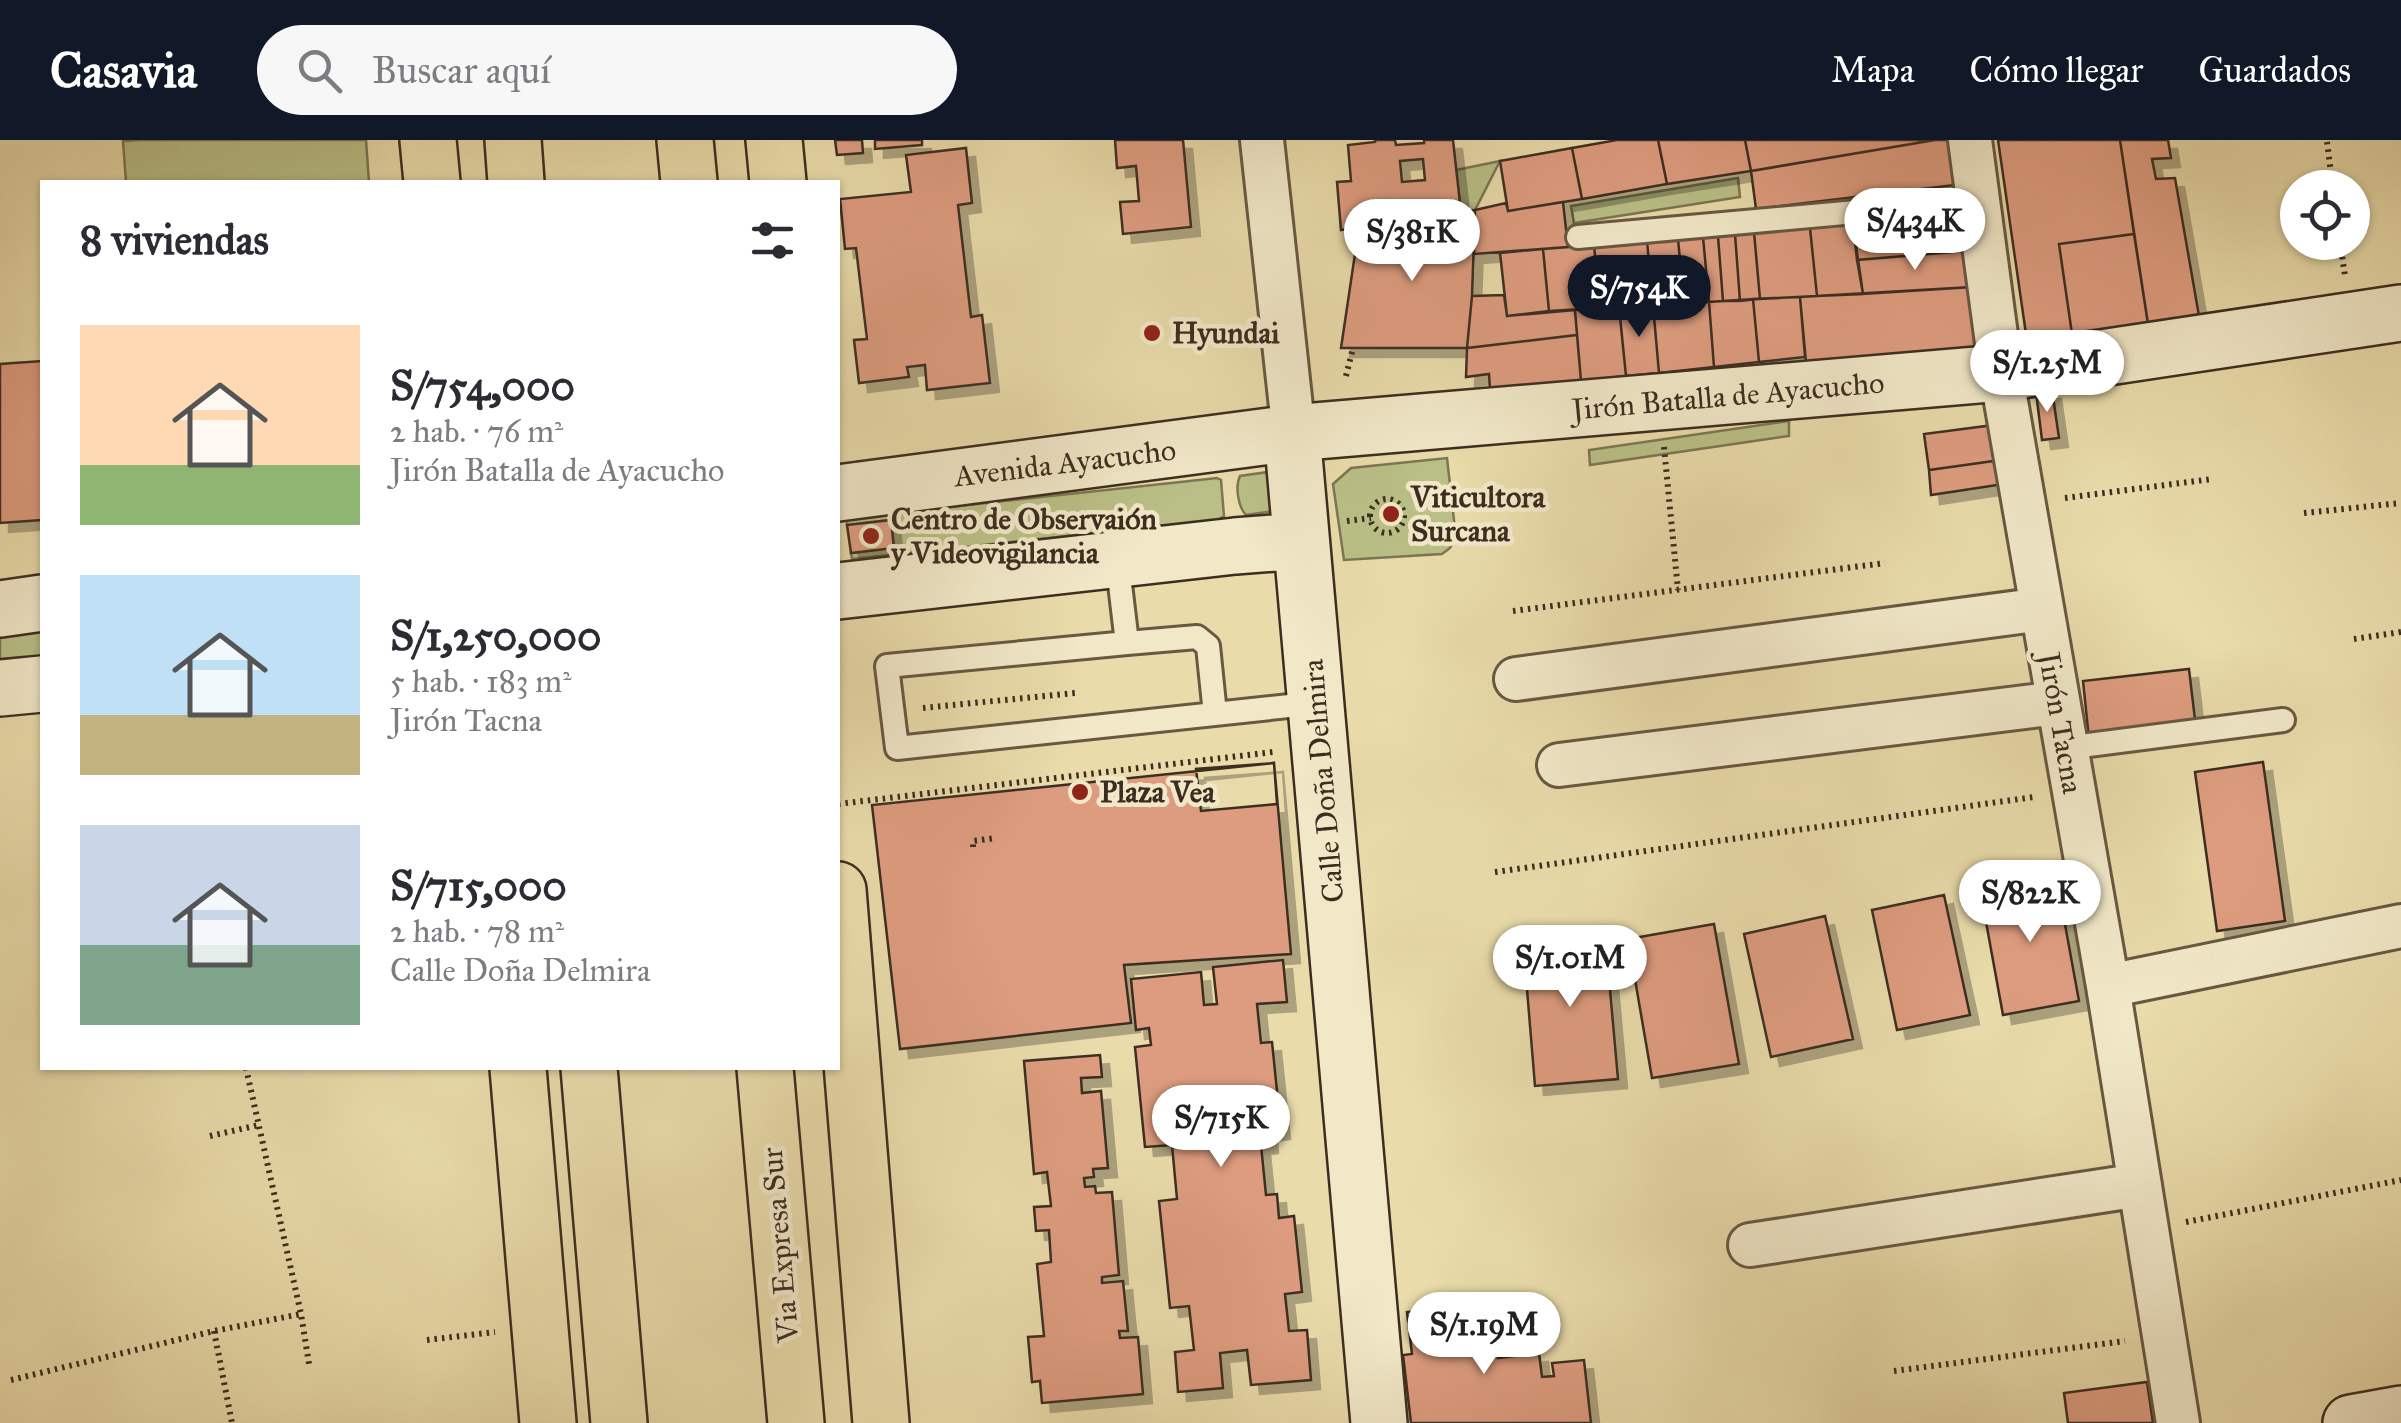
<!DOCTYPE html>
<html lang="es">
<meta charset="utf-8">
<style>
body{margin:0;font-family:"IM FELL Great Primer",serif;background:#f7f7f7;color:#2b2b33;height:100vh;display:flex;flex-direction:column;font-size:38px;white-space:nowrap}
*{box-sizing:border-box;margin:0}
p{font-size:32px;color:#7c7c81}
.icon{flex:none;width:55px;height:55px;fill:none;stroke:currentColor;stroke-width:2;stroke-linecap:round;stroke-linejoin:round}
.map{position:relative;flex:1;overflow:hidden}
.sheet{position:absolute;left:40px;top:40px;width:800px;height:890px;display:flex;flex-direction:column;background:#fff;border-radius:0px;box-shadow:0 2px 8px #0004}
.sheet>*{flex:none}
.buttons{position:absolute;left:2280px;top:30px;display:grid;gap:20px}
.buttons a{display:grid;place-items:center;width:90px;height:90px;border-radius:50%;background:#fff;box-shadow:0 2px 8px #0004;font-size:50px}
.price{position:absolute;translate:-50% -85px;padding:0 22px;border-radius:35px;background:#fff;color:#222;font-size:32px;line-height:65px;filter:drop-shadow(0 2px 5px #0008)}
.price::after{content:'';position:absolute;left:50%;top:60px;width:30px;height:22px;margin-left:-15px;background:inherit;clip-path:polygon(0 0,100% 0,50% 100%)}
.price.selected{background:#111827;color:#fff}
ul{padding:0;list-style:none}
li{display:flex;align-items:center;gap:30px;height:250px;padding:0 40px}
li span{display:grid;place-items:center;flex:none;width:280px;height:200px;border-radius:0px;color:#555}
li>.icon{margin-inline-start:auto}
span .icon{width:120px;height:120px;fill:#fffc;stroke-width:1}
li b{font-size:42px}
h2{display:flex;justify-content:space-between;align-items:center;height:120px;padding:0 40px;font-size:42px}
header{display:flex;align-items:center;gap:60px;box-sizing:border-box;height:140px;padding:0 50px;background:#111827;color:#fff}
header strong{font-size:48px}
nav{display:flex;gap:55px;margin-inline-start:auto;font-size:35px}
.search{width:700px;height:90px;background:#f7f7f7;display:flex;align-items:center;gap:25px;box-sizing:border-box;padding:0 35px;border-radius:55px;color:#7c7c81;font-size:38px}
.map>svg:first-child{display:block}
.green{fill:#b9bf86;stroke:#7b7653;stroke-width:2.5}
.building{fill:#dd9c7f;stroke:#3d2d20;stroke-width:2.5;fill-rule:evenodd;filter:url(#shadow)}
.lines{fill:none;stroke-linecap:round;stroke-linejoin:round}
.lane-casing{stroke:#685842;stroke-width:28}
.street-casing{stroke:#685842;stroke-width:48}
.secondary-casing{stroke:#3d2d20;stroke-width:60}
.primary-casing{stroke:#3d2d20;stroke-width:60}
.highway-casing{stroke:#3d2d20;stroke-width:60}
.path{stroke:#3d2d20;stroke-width:6;stroke-dasharray:2.5 5;stroke-linecap:butt}
.lane{stroke:#f1e8c8;stroke-width:22}
.street{stroke:#f1e8c8;stroke-width:42}
.secondary{stroke:#f1e8c8;stroke-width:55}
.primary{stroke:#e9dbaa;stroke-width:55}
.highway{stroke:#e9dbaa;stroke-width:55}
.poi-dot{fill:#8f2418;stroke:#f1e8c8;stroke-width:4}
.labels{text-anchor:middle;dominant-baseline:central;stroke-width:9;stroke-linejoin:round;paint-order:stroke}
.poi-label{font-size:30px;font-weight:bold;fill:#3d2d20;stroke:#f1e8c8;text-anchor:start}
.street-label{font-size:30px;fill:#3d2d20;stroke:#f1e8c8}
</style>
<header>
<strong>Casavia</strong>
<div class="search"><svg class="icon" aria-label="search" viewBox="0 0 24 24"><circle cx="10" cy="10" r="6"/><path d="M15 15l6 6"/></svg>Buscar aquí</div>
<nav><a>Mapa</a><a>Cómo llegar</a><a>Guardados</a></nav>
</header>
<div class="map">
<svg width="2401" height="1283" viewBox="0 0 2401 1283">
<defs>
<filter id="shadow"><feDropShadow dx="9" dy="9" stdDeviation="0" flood-color="#0004"/></filter>
</defs>
<rect width="100%" height="100%" fill="#e9dbaa"/>
<filter id="stains"><feTurbulence type="fractalNoise" baseFrequency=".002" numOctaves="4"/><feColorMatrix values="0 0 0 0 .2 0 0 0 0 .09 0 0 0 0 .02 0 0 0 .5 -.17"/></filter>
<radialGradient id="worn" r=".72"><stop offset=".6" stop-color="#630" stop-opacity="0"/><stop offset="1" stop-color="#630" stop-opacity=".3"/></radialGradient>
<path class="green" d="M140,0H366L369,42H126L123,1Z
M1500,21L1475,70L1461,72L1456,30Z
M1738,38L1740,57L1574,83L1571,66Z
M1789,281V296L1590,325L1589,310Z
M1447,318L1456,398L1450,408L1442,414L1344,420L1333,344L1351,328Z
M1268,332L1273,371L1246,375C1238,367 1235,346 1240,336Z
M1217,338L1221,340L1224,376L1218,380L852,419L851,413L894,408L891,380L847,385V378Z
M42,475V525L0,532V479Z"/>
<path class="building" d="M835,0H862L863,13L837,15Z
M875,0H922V5L875,9Z
M1115,0H1183L1191,87L1123,94L1120,62L1139,61L1136,26L1117,28Z
M1375,0H1395L1396,5L1424,3V0H1453L1461,72L1341,90L1337,42L1351,41L1348,5L1375,2ZM1423,19L1425,40L1402,42L1400,21Z
M1617,0H1658L1667,44L1582,59L1572,8Z
M1658,0H1745L1751,31L1667,44Z
M1745,0H1935L1751,31Z
M1935,0H1948L1955,45L1756,69L1751,31Z
M1998,0H2120L2134,94L2059,104L2072,194L2027,201Z
M2120,0H2168L2171,18L2152,19L2156,39L2175,38L2199,176L2148,184Z
M966,8L972,63L958,65L971,177L982,175L990,243L927,250L925,225L907,227L909,237L859,243L854,200L867,199L856,108L845,109L840,59L911,52L906,15Z
M1572,8L1582,59L1508,71L1500,21Z
M1563,62L1568,107L1474,114L1475,70L1506,63L1508,71Z
M1475,70L1472,156L1467,208H1341L1359,87Z
M1960,76L1965,111L1857,120L1853,84Z
M1853,84L1863,154L1817,156L1810,88Z
M1810,88L1817,156L1760,159L1754,92Z
M1754,92L1760,159L1740,161L1735,94Z
M1735,94L1740,161H1723L1718,96Z
M2134,94L2148,184L2072,194L2059,104Z
M1718,96L1723,161L1709,162L1703,97Z
M1703,97L1709,162L1684,163L1678,99Z
M1678,99L1684,163L1653,165L1647,101Z
M1647,101L1653,165L1600,168L1594,105Z
M1594,105L1600,168L1549,171L1543,109Z
M1543,109L1549,171L1507,176L1500,113Z
M1965,111L1971,147L1863,154L1857,120Z
M1971,147L1980,208L1806,222L1800,157Z
M1504,155L1507,176L1575,170L1577,195L1467,208L1472,156Z
M1800,157L1805,217L1759,222L1753,159Z
M1753,159L1759,222L1714,227L1709,162Z
M1709,162L1714,227L1659,233L1653,165Z
M1653,165L1659,233L1626,236L1619,167Z
M1619,167L1626,236L1581,241L1575,170Z
M1577,195L1581,241L1490,250L1489,234L1466,237L1467,208Z
M42,221V380L0,383V224Z
M2052,250L2059,298L2042,300L2036,252Z
M1994,285L2001,320L1929,330L1924,294Z
M2001,320L2004,344L1931,355L1929,330Z
M891,380L894,408L851,413L847,385Z
M2189,529L2196,588L2089,599L2083,541Z
M2263,622L2285,781L2217,791L2195,632Z
M1274,623L1291,814L1124,825L1131,883L900,909L872,665Z
M1274,623L1277,664L1201,671L1196,629Z
M2056,735L2079,861L2003,875L1980,749Z
M1944,755L1970,875L1897,890L1872,770Z
M1825,776L1853,899L1771,917L1744,794Z
M1714,784L1739,924L1652,938L1628,799Z
M1605,794L1618,939L1535,946L1523,801Z
M1283,820L1287,862L1257,864L1261,903L1272,902L1281,990L1268,992L1269,1004L1261,1005L1266,1055L1277,1054L1279,1078L1294,1076L1302,1152L1285,1154L1289,1191L1307,1190L1311,1240L1251,1245L1247,1210L1220,1213L1223,1248L1178,1252L1175,1212L1194,1210L1189,1166L1170,1168L1159,1061L1177,1059L1172,1005L1145,1007L1135,907L1151,905L1149,888L1136,890L1131,839L1201,832L1204,865L1217,864L1213,827Z
M1100,915L1102,937L1081,938L1082,953L1101,951L1108,1028L1093,1029L1094,1037L1084,1038L1085,1047L1095,1046L1096,1053L1112,1052L1119,1135L1102,1137V1143L1123,1141L1128,1191H1119L1120,1198L1138,1197L1143,1254L1042,1263L1040,1241L1032,1242L1028,1197L1044,1196L1037,1124L1051,1122L1049,1090L1036,1091L1034,1067L1051,1066L1047,1032L1034,1034L1024,921Z
M1473,1165L1476,1189L1495,1187L1498,1218L1539,1213L1542,1237L1554,1236L1552,1223L1584,1220L1591,1283H1411L1403,1215L1412,1214L1407,1172Z
M2147,1242L2153,1283H2068L2064,1253Z"/>
<g class="lines">
<defs>
<path id="lane" d="M1578,97L1978,61
M1117,419L1127,503L887,526L897,608L1317,563
M1127,503L1197,497L1208,506L1215,574
M2065,608L2283,580"/>
<path id="street" d="M1262,0L1291,267L1292,293
M1970,0L2001,233L2108,846L2178,1283
M1516,539L2042,469
M1559,625L2057,563
M2108,846L2401,786
M1750,1105L2140,1045"/>
<path id="secondary" d="M1292,293L1379,1283
M838,353L1292,293L2001,233L2401,173
M838,451L1235,406L1301,401
M0,469L42,463
M0,548L42,544
M2351,1283L2401,1274"/>
<path id="primary" d="M428,0L432,42
M774,0L778,42
M838,750L881,1283
M518,928L548,1283"/>
<path id="highway" d="M513,0L516,42
M685,0L689,42
M589,928L619,1283
M765,928L796,1283"/>
</defs>
<use href="#lane" class="lane-casing"/>
<use href="#street" class="street-casing"/>
<use href="#secondary" class="secondary-casing"/>
<use href="#primary" class="primary-casing"/>
<use href="#highway" class="highway-casing"/>
<path class="path" d="M2327,2L2333,48
M2340,102L2345,136
M1346,236L1353,208
M1664,307L1678,450
M2065,358L2212,339
M1370 376a17 17 0 1 1 34 0a17 17 0 1 1-34 0Z
M2304,373L2401,363
M1347,381L1371,378
M1513,471L1885,423
M2354,499L2401,492
M923,568L1075,553
M838,664L1273,612
M973,707V701L996,698
M1495,732L2034,657
M246,928L301,1174L309,1224
M210,996L259,985
M2186,1082L2401,1040
M214,1191L232,1283
M427,1200L495,1192
M1894,1231L2125,1201
M11,1240L214,1191L301,1174"/>
<use href="#lane" class="lane"/>
<use href="#street" class="street"/>
<use href="#secondary" class="secondary"/>
<use href="#primary" class="primary"/>
<use href="#highway" class="highway"/>
</g>
<g class="poi-dot">
<circle cx="1152" cy="193" r="10"/>
<circle cx="1391" cy="374" r="10"/>
<circle cx="871" cy="396" r="10"/>
<circle cx="1080" cy="652" r="10"/>
</g>
<g class="labels">
<g class="poi-label">
<text x="1172" y="193">Hyundai</text>
<text x="1411" y="357">Viticultora<tspan x="1411" dy="34">Surcana</tspan></text>
<text x="891" y="379">Centro de Observaión<tspan x="891" dy="34">y Videovigilancia</tspan></text>
<text x="1100" y="652">Plaza Vea</text>
</g>
<g class="street-label">
<text transform="translate(1728 256) rotate(-5)">Jirón Batalla de Ayacucho</text>
<text transform="translate(1065 323) rotate(-7)">Avenida Ayacucho</text>
<text transform="translate(2061 583) rotate(80)">Jirón Tacna</text>
<text transform="translate(1323 641) rotate(-95)">Calle Doña Delmira</text>
<text transform="translate(780 1105) rotate(-95)">Via Expresa Sur</text>
</g>
</g>
<rect width="100%" height="100%" filter="url(#stains)"/>
<rect width="100%" height="100%" fill="url(#worn)"/>
</svg>
<div class="buttons">
<a><svg class="icon" aria-label="locate" viewBox="0 0 24 24"><circle cx="12" cy="12" r="6"/><path d="M12 2v4M12 18v4M2 12h4M18 12h4"/></svg></a>
</div>
<b class="price" style="left:1915px;top:133px">S/434K</b>
<b class="price" style="left:1412px;top:144px">S/381K</b>
<b class="price selected" style="left:1639px;top:200px">S/754K</b>
<b class="price" style="left:2047px;top:275px">S/1.25M</b>
<b class="price" style="left:2030px;top:805px">S/822K</b>
<b class="price" style="left:1570px;top:870px">S/1.01M</b>
<b class="price" style="left:1221px;top:1030px">S/715K</b>
<b class="price" style="left:1484px;top:1237px">S/1.19M</b>
<section class="sheet">
<h2>8 viviendas<svg class="icon" aria-label="filters" viewBox="0 0 24 24"><path d="M4 7h16M4 17h16"/><circle cx="9" cy="7" r="2"/><circle cx="15" cy="17" r="2"/></svg></h2>
<ul>
<li><span style="background:linear-gradient(#ffd9b3 70%,#8fb573 0)"><svg class="icon" aria-label="home" viewBox="0 0 24 24"><path d="M3 11l9-7 9 7M6 9v11h12V9"/></svg></span><div><b>S/754,000</b><p>2 hab. · 76 m²</p><p>Jirón Batalla de Ayacucho</p></div></li>
<li><span style="background:linear-gradient(#bfe0f5 70%,#c2b280 0)"><svg class="icon" aria-label="home" viewBox="0 0 24 24"><path d="M3 11l9-7 9 7M6 9v11h12V9"/></svg></span><div><b>S/1,250,000</b><p>5 hab. · 183 m²</p><p>Jirón Tacna</p></div></li>
<li><span style="background:linear-gradient(#c9d6e8 60%,#7fa58c 0)"><svg class="icon" aria-label="home" viewBox="0 0 24 24"><path d="M3 11l9-7 9 7M6 9v11h12V9"/></svg></span><div><b>S/715,000</b><p>2 hab. · 78 m²</p><p>Calle Doña Delmira</p></div></li>
</ul>
</section>
</div>
